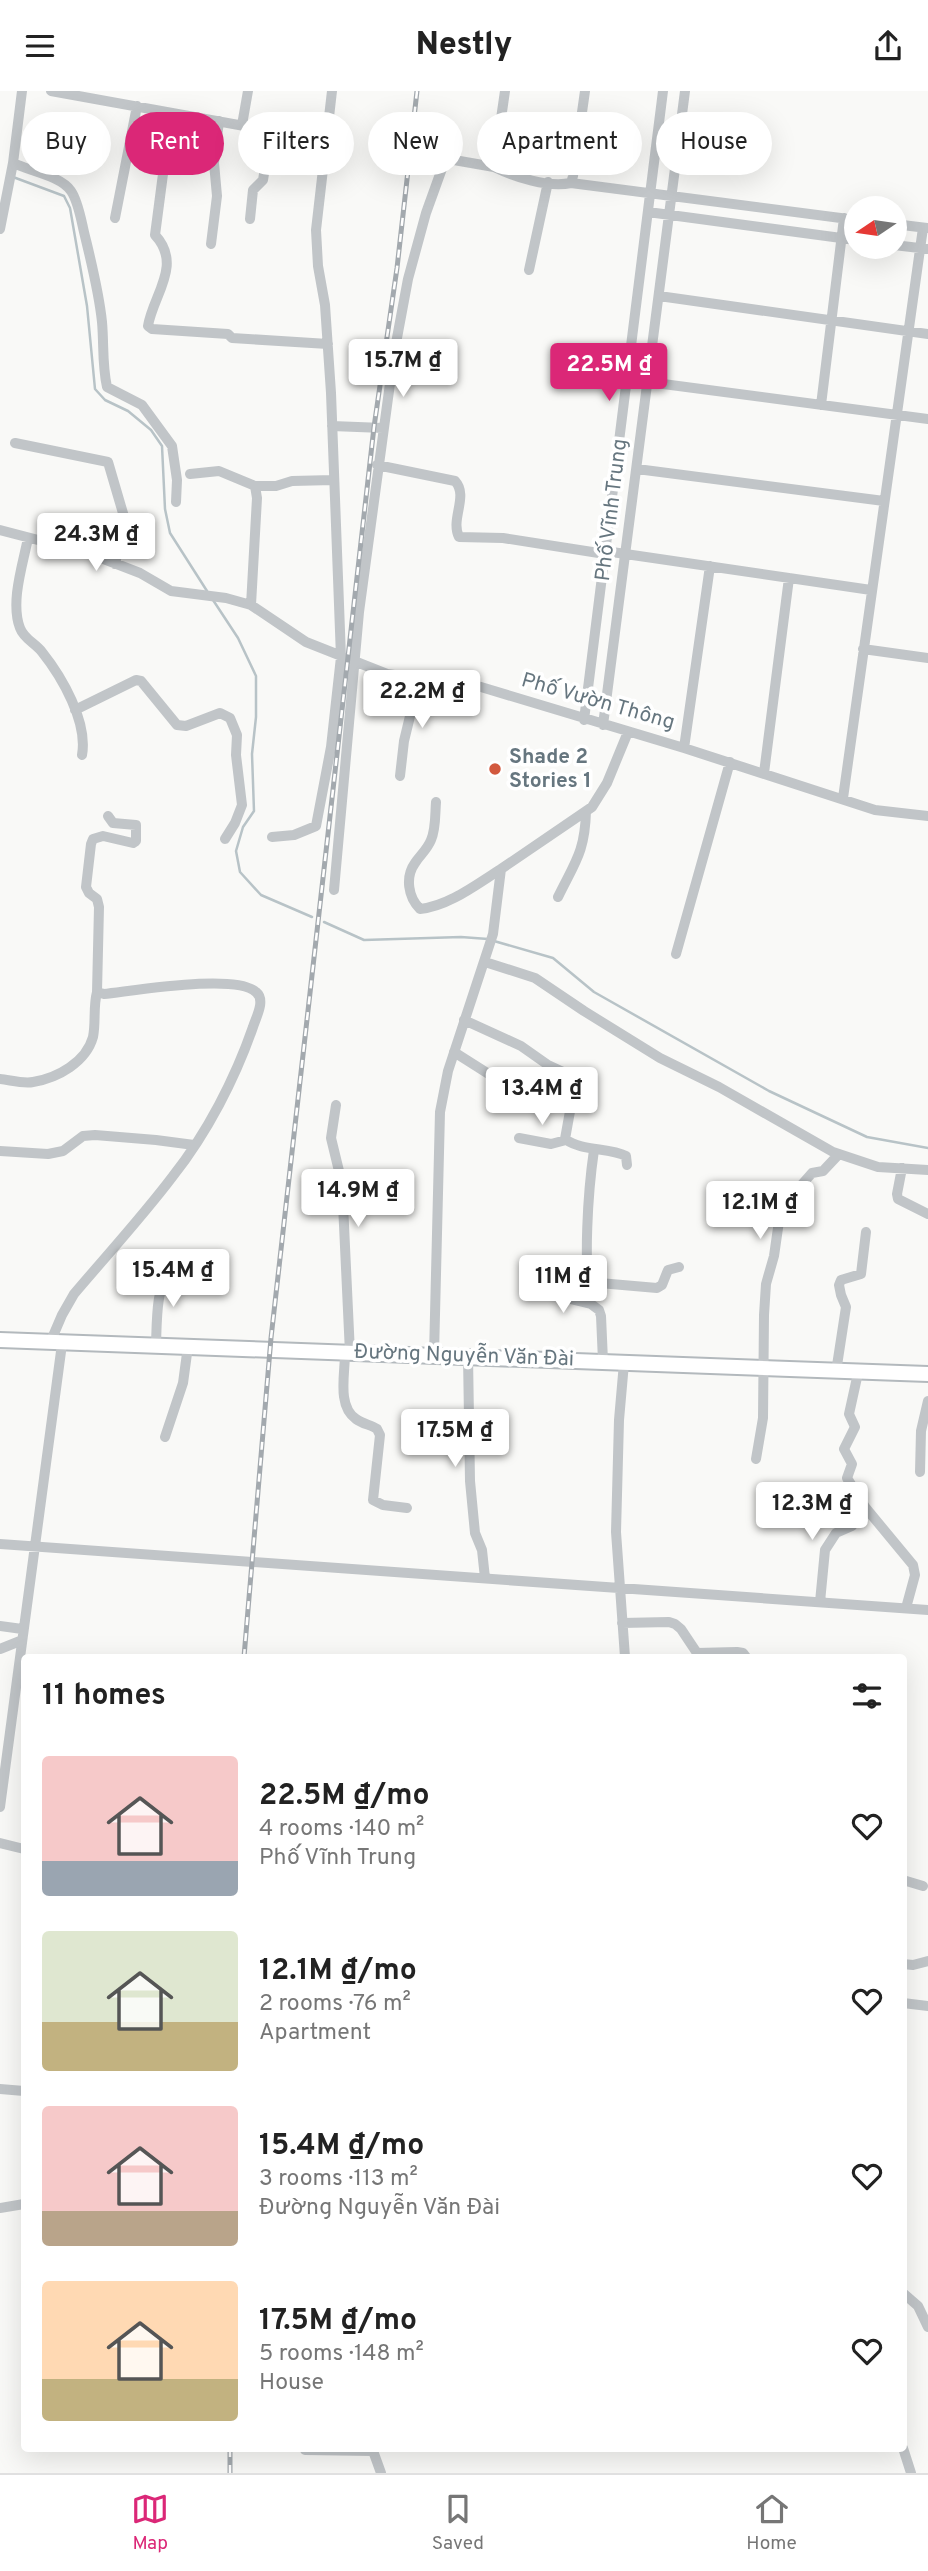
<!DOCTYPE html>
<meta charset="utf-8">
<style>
body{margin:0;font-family:Overpass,sans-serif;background:#f2f2f2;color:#222;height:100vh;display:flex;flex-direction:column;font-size:26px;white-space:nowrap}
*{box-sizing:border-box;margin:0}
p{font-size:23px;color:#767676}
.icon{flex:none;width:38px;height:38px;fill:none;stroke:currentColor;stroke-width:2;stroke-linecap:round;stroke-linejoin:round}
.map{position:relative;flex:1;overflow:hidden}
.details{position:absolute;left:21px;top:1563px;width:886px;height:798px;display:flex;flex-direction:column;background:#fff;border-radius:7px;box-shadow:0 7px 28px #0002}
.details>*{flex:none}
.top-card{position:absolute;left:21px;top:21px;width:887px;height:63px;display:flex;gap:14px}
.needle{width:46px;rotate:257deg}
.tools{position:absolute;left:844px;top:105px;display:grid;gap:14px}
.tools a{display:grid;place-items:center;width:63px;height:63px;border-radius:50%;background:#fff;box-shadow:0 7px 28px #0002;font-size:35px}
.price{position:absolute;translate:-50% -60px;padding:0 16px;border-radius:7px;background:#fff;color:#222;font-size:23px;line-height:46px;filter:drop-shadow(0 2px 4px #0008)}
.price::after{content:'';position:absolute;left:50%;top:42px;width:21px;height:16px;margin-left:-10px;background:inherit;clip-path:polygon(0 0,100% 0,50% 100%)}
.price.on{background:#db2777;color:#fff}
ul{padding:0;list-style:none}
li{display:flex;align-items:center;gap:21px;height:175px;padding:0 21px}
li span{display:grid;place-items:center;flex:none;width:196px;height:140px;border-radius:7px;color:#555}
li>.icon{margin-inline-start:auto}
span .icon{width:84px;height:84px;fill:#fffc;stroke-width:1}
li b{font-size:30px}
h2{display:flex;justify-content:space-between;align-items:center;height:84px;padding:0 21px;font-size:30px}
.pill{padding:0 24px;border-radius:32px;background:#fff;box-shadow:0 7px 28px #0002;font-size:24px;line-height:63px}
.pill.on{background:#db2777;color:#fff}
header{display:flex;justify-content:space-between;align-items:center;height:91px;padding:0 21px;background:#fff;font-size:32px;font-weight:800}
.dock{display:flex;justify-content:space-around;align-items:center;height:98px;border-top:2px solid #e0e0e0;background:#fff;font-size:19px;color:#767676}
.dock a{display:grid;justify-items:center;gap:4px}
.dock .on{color:#db2777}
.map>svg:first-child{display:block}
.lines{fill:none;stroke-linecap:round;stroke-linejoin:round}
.stream{stroke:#b8c3c7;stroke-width:2.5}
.secondary-casing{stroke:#b3b9bd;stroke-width:18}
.street{stroke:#c1c5c8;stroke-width:10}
.secondary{stroke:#fff;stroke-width:14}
.rail-casing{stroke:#a3a9ae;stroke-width:5}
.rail{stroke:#fff;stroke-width:2.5;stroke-dasharray:8;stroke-linecap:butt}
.poi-dot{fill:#d2593e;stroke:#fff;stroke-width:2.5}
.labels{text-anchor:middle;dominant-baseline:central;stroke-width:7;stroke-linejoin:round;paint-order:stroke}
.street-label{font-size:21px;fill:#66767f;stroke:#fff}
.poi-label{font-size:21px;font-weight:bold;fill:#66767f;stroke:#fff;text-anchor:start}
</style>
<header><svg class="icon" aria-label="menu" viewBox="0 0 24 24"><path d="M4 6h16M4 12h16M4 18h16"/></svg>Nestly<svg class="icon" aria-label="share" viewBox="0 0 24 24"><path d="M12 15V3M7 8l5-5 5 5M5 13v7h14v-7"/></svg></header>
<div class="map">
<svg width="928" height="2382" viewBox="0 0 928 2382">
<rect width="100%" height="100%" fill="#f9f9f7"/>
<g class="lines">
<path class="stream" d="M13,86L64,105L70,117L87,215L95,298L105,309L128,320L151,339L162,355L165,418L170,442L207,500
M213,509L238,547L256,585V626L252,663L254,720L243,736L236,760L240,781L261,804L312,826
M324,831L364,849L461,846L488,848
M494,850L553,867L594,901L769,1000L867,1046L928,1057"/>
<defs>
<path id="secondary" d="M0,1249L928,1283"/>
</defs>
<use href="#secondary" class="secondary-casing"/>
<path class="street" d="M51,0L327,50
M505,0L494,76C515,86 548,97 571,92L573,85L585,0
M171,22L155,144C183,174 153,204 148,235L152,238L228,243L232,247L328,253
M242,34L248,0
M13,72C30,80 61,85 71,100C78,110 81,128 84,141C91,170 99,201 102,231C104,253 102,274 107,296L142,314L172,355L177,389L176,411
M571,92L856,129
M648,121L856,149
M115,127L137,15
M250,128L253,99L263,89L271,40
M894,133L927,137
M0,138L13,72L22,0
M211,153L217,105L214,72L219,30
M894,154L928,158
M529,179L548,91
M659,205L928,243
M648,291L928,328
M821,314L844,127
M332,335L383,337
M15,352L108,371L125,429L115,473
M377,374L455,390C469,405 450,428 459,446L503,447L605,463
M637,378L884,410
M190,383L219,380L255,395L257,407L251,514
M255,395H276L292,390L333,389
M0,439L88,462L140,482L171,500L226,507L251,514L306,551L387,583L481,596L684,657L875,719L928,725
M28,447C23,473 10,511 20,537C24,548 35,552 42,561C62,586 88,631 82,664
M605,460L871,499
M863,558L928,567
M75,619L136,589L141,590L177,634L186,635L220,622L230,627L237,644L236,664L242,714L235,732L225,748
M584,629L663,0
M603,634L685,0
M684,657L710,475
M764,682L789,487
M400,685L404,650L419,588
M843,707L923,137
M436,711C435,723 436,738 431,749C427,759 420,764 415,772C405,786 408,806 420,818C449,815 477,793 501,778
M272,746L294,744L316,735L331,656L341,566L331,302L325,214L318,175L316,139L332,0
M334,799L359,521L394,263L408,188L426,122L444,72L454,69L494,76
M558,806C575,771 585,761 586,720
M676,863L730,671
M485,871L535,887L584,920L660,967L719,996L833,1061L878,1076L928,1079
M464,929L521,955L548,974L576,987L565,1048C583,1061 608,1056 626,1065L627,1074
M454,961L495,987
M0,988C10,989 23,993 33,991C58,987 86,971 93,946C96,931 93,916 97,901
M336,1014L331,1047L339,1080L343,1113L350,1262
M519,1047L551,1053L566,1049
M594,1059C588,1100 583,1174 591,1213L599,1219L601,1225L603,1270
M0,1060L48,1063L63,1060L83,1045L95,1044L156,1049L194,1054
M902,1077L897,1103L898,1108L928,1123
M588,1191L657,1197L662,1194L668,1179L679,1176
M541,1201L591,1213
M50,1252L62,1224L74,1203C107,1164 142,1126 173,1085C207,1042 235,988 253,936C256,926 266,909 256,901C236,882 133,900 104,903L97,901L99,816L97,808L89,802L86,796L91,753L93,748L103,745L133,752L136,750V734L113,732L108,725
M156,1254C157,1226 156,1200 170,1175
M345,1262C345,1283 337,1315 356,1328C363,1333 371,1334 377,1338L380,1344L373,1409L383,1414L407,1417
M434,1264L440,1021L448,980L493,843L501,778L592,716L607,692L628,641
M468,1265L470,1390L475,1442L482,1459L485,1487
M624,1272L619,1329L616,1441L625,1566
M836,1281L846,1216L841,1204L839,1194L841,1189L861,1183L866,1141
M858,1282L849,1323L855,1336L844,1358L852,1373L847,1387L865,1416L913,1474L915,1484L906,1517
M165,1346L183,1292L188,1255
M756,1368L763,1327L764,1224L766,1193L774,1165L782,1109L784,1105L797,1099L812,1082L823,1080L839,1063
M920,1381L921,1340L928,1310
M0,1453L928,1519
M820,1511L825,1459L836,1442L852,1435L865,1416
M622,1532L669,1531L675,1533L681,1538L697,1562L737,1561L743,1562L746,1566
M0,1535L22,1538
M0,1558L20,1550
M0,1716L62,1253
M0,1752L24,1758
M903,1789L923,1795
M903,1873L913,1874L928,1870
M903,1912L928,1915
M0,1998L24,2000
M0,2117L24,2113
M903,2202L918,2215L928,2236
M372,2357L381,2382
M903,2357L911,2382
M305,2359L373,2360"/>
<use href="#secondary" class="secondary"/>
<defs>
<path id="rail" d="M244,1566L271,1247L374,336L397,177L417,0
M230,2382V2357"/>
</defs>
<use href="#rail" class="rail-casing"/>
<use href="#rail" class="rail"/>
</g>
<circle class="poi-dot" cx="495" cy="678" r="7"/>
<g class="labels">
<g class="street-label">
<text transform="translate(612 419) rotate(-83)">Phố Vĩnh Trung</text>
<text transform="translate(598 611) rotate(16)">Phố Vườn Thông</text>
<text transform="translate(464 1265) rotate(2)">Đường Nguyễn Văn Đài</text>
</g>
<g class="poi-label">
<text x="509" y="666">Shade 2<tspan x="509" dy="24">Stories 1</tspan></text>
</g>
</g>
</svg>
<div class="tools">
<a><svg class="needle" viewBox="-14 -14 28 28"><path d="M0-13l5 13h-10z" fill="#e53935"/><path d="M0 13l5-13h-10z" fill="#767676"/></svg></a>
</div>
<b class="price" style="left:403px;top:308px">15.7M ₫</b>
<b class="price on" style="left:609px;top:312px">22.5M ₫</b>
<b class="price" style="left:96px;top:482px">24.3M ₫</b>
<b class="price" style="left:422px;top:639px">22.2M ₫</b>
<b class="price" style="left:542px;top:1036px">13.4M ₫</b>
<b class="price" style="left:358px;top:1138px">14.9M ₫</b>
<b class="price" style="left:760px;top:1150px">12.1M ₫</b>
<b class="price" style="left:173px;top:1218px">15.4M ₫</b>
<b class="price" style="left:563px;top:1224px">11M ₫</b>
<b class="price" style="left:455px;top:1378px">17.5M ₫</b>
<b class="price" style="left:812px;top:1451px">12.3M ₫</b>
<div class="top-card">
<a class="pill">Buy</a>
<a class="pill on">Rent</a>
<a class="pill">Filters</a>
<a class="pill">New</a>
<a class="pill">Apartment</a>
<a class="pill">House</a>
</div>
<section class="details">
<h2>11 homes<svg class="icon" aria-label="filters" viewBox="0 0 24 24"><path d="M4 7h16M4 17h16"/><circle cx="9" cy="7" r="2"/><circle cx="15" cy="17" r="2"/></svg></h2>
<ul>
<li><span style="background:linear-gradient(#f6c9c9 75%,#9aa5b1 0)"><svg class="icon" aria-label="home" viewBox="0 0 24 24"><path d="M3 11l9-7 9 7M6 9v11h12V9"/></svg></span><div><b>22.5M ₫/mo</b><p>4 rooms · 140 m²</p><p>Phố Vĩnh Trung</p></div><svg class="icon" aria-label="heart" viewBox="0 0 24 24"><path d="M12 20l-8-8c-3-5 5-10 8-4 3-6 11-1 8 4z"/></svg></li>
<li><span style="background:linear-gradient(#dfe7d0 65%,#c2b280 0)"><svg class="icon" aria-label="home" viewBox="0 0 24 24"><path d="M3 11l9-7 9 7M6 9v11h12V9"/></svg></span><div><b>12.1M ₫/mo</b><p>2 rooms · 76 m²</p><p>Apartment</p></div><svg class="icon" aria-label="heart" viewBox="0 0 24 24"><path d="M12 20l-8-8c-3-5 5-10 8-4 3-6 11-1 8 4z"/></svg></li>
<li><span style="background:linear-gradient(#f6c9c9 75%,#b9a48a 0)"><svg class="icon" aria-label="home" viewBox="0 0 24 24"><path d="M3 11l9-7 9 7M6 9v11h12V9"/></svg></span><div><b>15.4M ₫/mo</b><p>3 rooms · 113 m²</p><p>Đường Nguyễn Văn Đài</p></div><svg class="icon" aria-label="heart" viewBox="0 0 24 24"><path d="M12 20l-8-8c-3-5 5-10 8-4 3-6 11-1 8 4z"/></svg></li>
<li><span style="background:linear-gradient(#ffd9b3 70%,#c2b280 0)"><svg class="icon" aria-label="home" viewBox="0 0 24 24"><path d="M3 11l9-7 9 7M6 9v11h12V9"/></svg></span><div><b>17.5M ₫/mo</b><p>5 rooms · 148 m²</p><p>House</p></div><svg class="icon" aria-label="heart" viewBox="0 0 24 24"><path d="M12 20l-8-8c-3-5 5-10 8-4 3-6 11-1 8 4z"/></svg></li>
</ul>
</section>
</div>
<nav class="dock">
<a class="on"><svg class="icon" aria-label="map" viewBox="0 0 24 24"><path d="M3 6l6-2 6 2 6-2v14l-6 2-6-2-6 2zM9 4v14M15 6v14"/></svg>Map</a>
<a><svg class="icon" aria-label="saved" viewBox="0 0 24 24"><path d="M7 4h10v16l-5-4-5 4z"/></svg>Saved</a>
<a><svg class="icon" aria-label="home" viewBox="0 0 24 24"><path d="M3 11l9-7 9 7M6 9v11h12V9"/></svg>Home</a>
</nav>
